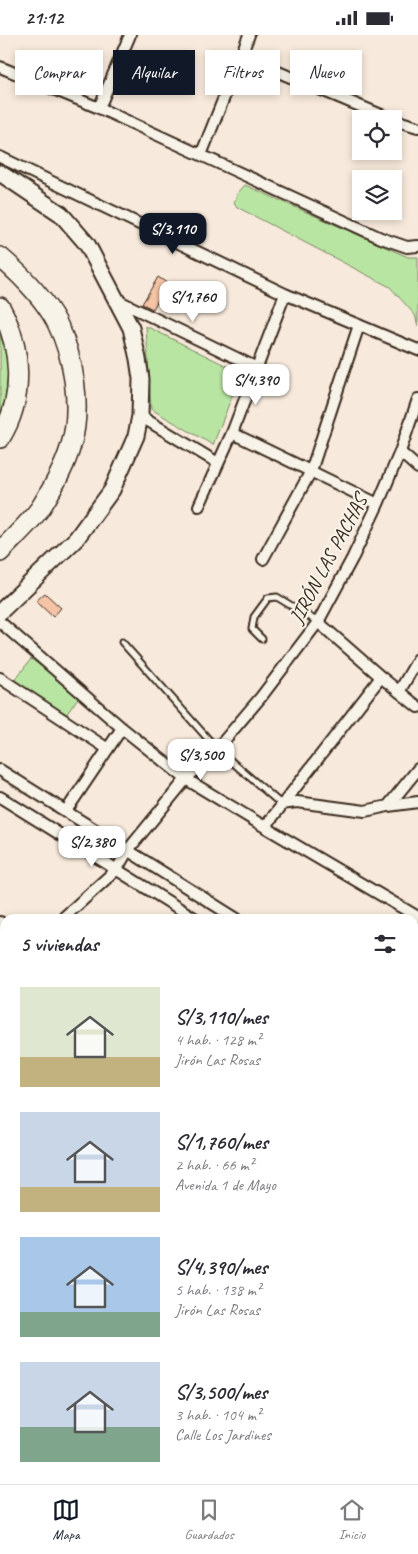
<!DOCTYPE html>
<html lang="es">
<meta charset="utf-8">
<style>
body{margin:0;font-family:Caveat,sans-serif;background:#f7f7f7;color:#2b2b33;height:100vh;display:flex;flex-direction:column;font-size:19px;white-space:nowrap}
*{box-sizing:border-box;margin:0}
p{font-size:16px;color:#7c7c81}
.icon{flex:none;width:28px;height:28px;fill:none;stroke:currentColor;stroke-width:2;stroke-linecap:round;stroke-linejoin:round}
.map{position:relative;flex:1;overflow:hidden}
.panel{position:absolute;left:0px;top:879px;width:419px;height:571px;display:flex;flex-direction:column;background:#fff;border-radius:15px 15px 0 0;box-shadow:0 2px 8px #0003}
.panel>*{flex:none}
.top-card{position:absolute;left:15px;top:15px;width:389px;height:45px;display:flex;gap:10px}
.buttons{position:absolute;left:352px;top:75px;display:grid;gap:10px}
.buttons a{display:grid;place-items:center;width:50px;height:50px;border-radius:0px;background:#fff;box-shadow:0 2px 8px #0003;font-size:25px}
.price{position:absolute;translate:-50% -42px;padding:0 11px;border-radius:10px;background:#fff;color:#222;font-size:16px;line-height:32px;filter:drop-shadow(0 1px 2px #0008)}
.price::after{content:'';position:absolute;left:50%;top:30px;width:15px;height:11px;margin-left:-8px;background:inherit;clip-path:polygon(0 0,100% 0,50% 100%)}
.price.selected{background:#111827;color:#fff}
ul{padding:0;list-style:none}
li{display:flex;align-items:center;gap:15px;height:125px;padding:0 20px}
li span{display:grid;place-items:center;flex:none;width:140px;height:100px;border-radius:0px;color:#555}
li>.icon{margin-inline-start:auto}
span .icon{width:60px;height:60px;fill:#fffc;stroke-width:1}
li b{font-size:21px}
h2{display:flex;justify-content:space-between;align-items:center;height:60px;padding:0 20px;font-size:21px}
.pill{padding:0 18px;border-radius:0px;background:#fff;box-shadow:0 2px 8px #0003;font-size:18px;line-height:45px}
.pill.selected{background:#111827;color:#fff}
.status{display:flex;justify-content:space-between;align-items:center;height:35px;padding:0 25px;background:#fff;direction:ltr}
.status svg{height:14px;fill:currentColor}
.menu{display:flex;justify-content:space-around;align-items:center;height:70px;border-top:1px solid #e1e1e2;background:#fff;font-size:14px;color:#7c7c81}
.menu a{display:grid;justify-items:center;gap:2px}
.menu .selected{color:#111827}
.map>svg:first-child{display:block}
.green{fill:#b9e5a3;stroke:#7a8860}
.building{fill:#f5c3a5;stroke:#3b2a1e}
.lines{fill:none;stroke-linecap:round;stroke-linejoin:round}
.lane-casing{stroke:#3b2a1e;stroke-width:9}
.street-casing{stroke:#3b2a1e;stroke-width:14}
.secondary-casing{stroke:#3b2a1e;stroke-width:19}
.highway-casing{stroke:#3b2a1e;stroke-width:22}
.lane{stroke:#f7f3e8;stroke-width:5}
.street{stroke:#f7f3e8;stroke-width:10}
.secondary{stroke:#f7f3e8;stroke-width:15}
.highway{stroke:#f7f3e8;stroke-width:19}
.labels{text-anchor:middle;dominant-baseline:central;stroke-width:4.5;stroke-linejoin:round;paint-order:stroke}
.street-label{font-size:20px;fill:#3b2a1e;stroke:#f7f3e8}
</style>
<div class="status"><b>21:12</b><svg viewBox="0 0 49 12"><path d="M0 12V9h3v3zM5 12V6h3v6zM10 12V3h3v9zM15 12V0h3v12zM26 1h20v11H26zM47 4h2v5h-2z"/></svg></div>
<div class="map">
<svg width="418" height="1449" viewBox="0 0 418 1449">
<rect width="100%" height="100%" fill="#f7e9db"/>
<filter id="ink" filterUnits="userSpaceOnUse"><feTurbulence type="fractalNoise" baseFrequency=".02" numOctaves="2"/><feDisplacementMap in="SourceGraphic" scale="10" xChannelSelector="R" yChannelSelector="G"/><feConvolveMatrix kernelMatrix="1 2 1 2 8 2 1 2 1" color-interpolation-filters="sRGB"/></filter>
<g filter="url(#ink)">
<path class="green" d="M245,150L408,222H418V291L415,280L390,252L237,172L234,167L238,158Z
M146,291L241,338L213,410L151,374Z
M0,298L8,324L10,359L0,384Z
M31,624L80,660L64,683L13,647Z
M414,1180L418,1183V1429L414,1435Z
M253,1445H408L405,1449H259Z"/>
<path class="building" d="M158,242L167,248L153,274L142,269Z
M45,558L61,573L53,582L36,566Z"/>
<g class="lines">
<defs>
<path id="lane" d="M262,604L252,594L254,582L268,563L277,562L318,587
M122,607L217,714L281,769
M0,1281L5,1284
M0,1341L5,1344"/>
<path id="street" d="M240,21L391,84
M0,32L99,73L381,203L407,212L418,211
M99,73L130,0
M394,85L418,92
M201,120L249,0
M0,122L285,259L418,315
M117,265L257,333
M140,381L218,428
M232,398L378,469
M400,417L418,433
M199,471L232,398L285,259
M263,524L311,436L359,290
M0,587L122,693L186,744L265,792L418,882
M318,587L381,642L418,672
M0,643L108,714
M399,657L418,624
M0,735L237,884
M0,762L196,884
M281,769L297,767L365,776L388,771L418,767
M388,771L418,734
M66,776L122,693
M265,792L381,642
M62,884L117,834L128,815L186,744L217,714L261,662L318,587L353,522L378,469L400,417L418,364
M0,887L5,890
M0,920L5,913
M414,952L418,945
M414,996L418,999
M414,1020L418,1023
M414,1117L418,1113
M414,1172L418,1174
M235,1445L242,1449
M210,1449L212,1445"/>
<path id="secondary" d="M0,138L61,179L87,209L131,293L138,324L141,344L140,381L136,401L112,455L76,504L0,577"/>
<path id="highway" d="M0,222C21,240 44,263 57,288C74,322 82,373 71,410C65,432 53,453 41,472C31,487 13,503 0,517
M0,272C22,312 25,364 0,403"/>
</defs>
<use href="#lane" class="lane-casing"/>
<use href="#street" class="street-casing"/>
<use href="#secondary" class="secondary-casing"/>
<use href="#highway" class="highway-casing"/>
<use href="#lane" class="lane"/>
<use href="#street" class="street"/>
<use href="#secondary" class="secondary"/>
<use href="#highway" class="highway"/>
</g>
</g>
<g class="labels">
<g class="street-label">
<text transform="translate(328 524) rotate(-62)">JIRÓN LAS PACHAS</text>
</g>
</g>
</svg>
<div class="buttons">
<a><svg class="icon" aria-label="locate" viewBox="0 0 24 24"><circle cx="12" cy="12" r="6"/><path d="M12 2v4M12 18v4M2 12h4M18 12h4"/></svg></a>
<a><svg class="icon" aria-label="layers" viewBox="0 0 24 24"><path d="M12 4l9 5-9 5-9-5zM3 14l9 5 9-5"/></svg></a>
</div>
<b class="price selected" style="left:173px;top:220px">S/3,110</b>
<b class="price" style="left:193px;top:288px">S/1,760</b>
<b class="price" style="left:256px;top:371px">S/4,390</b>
<b class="price" style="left:201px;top:746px">S/3,500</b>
<b class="price" style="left:92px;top:833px">S/2,380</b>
<div class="top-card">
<a class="pill">Comprar</a>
<a class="pill selected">Alquilar</a>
<a class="pill">Filtros</a>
<a class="pill">Nuevo</a>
</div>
<section class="panel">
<h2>5 viviendas<svg class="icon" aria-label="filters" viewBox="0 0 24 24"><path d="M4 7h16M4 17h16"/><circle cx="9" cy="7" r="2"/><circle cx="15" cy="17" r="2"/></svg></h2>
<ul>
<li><span style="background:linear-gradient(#dfe7d0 70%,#c2b280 0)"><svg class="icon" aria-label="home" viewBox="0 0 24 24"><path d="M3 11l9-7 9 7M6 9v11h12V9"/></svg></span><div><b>S/3,110/mes</b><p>4 hab. · 128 m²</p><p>Jirón Las Rosas</p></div></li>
<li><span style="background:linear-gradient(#c9d6e8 75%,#c2b280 0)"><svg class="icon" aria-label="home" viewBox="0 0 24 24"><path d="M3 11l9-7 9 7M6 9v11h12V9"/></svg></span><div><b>S/1,760/mes</b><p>2 hab. · 66 m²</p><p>Avenida 1 de Mayo</p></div></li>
<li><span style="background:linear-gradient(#a9c7e8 75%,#7fa58c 0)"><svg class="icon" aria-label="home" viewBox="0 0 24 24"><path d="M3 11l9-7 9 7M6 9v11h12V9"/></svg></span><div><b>S/4,390/mes</b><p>5 hab. · 138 m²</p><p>Jirón Las Rosas</p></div></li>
<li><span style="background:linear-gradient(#c9d6e8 65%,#7fa58c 0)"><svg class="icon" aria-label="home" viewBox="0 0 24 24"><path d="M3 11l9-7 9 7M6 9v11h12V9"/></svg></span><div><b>S/3,500/mes</b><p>3 hab. · 104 m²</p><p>Calle Los Jardines</p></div></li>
</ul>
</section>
</div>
<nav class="menu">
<a class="selected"><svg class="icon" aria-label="map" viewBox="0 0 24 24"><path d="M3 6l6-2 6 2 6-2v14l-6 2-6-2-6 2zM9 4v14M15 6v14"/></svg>Mapa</a>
<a><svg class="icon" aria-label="saved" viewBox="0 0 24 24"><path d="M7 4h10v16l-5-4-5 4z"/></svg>Guardados</a>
<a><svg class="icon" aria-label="home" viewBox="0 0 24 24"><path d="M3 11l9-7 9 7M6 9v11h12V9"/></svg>Inicio</a>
</nav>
